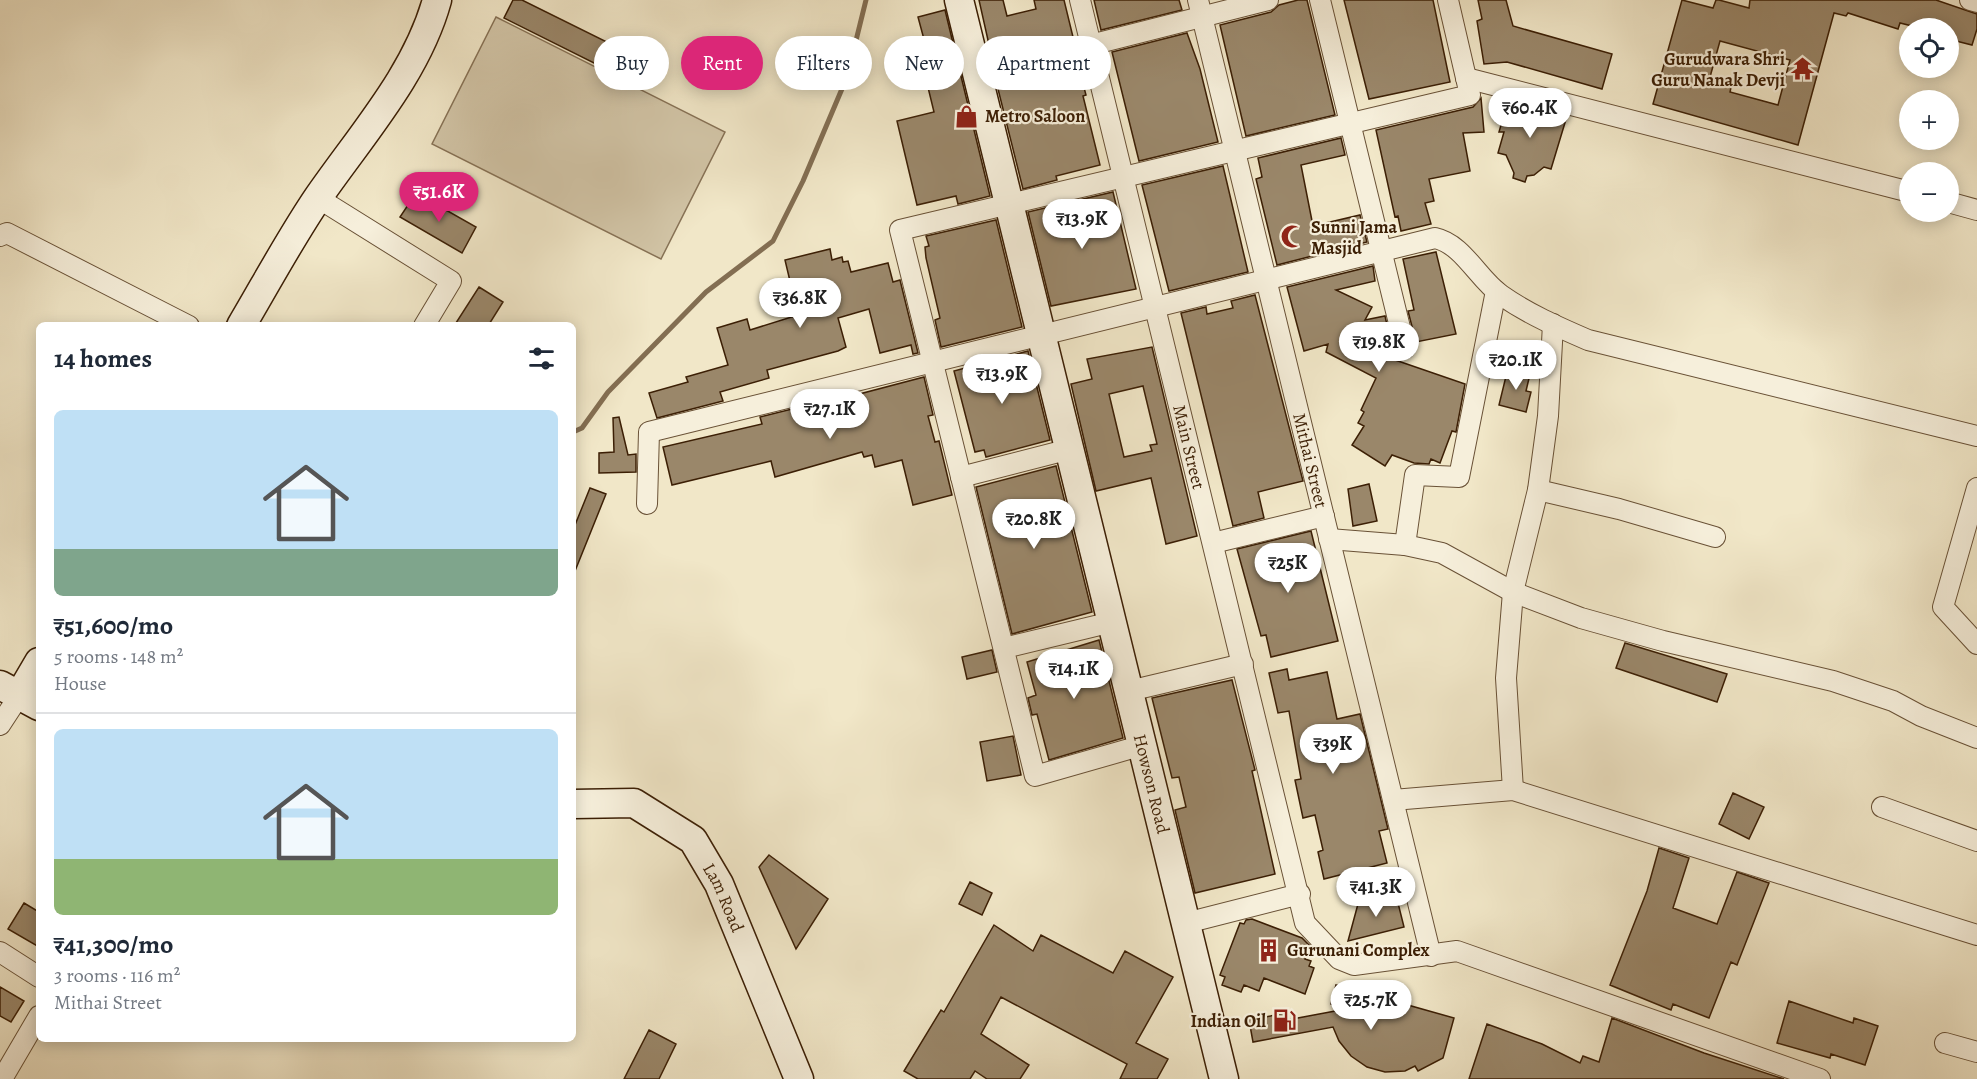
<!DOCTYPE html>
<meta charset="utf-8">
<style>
body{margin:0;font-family:Alegreya,serif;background:#f2f2f3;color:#1f2937;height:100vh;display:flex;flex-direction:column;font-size:22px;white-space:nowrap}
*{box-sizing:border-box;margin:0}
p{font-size:20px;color:#747a83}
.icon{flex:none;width:33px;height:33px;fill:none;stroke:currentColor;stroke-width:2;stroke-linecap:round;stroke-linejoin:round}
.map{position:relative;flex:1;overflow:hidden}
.drawer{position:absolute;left:36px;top:322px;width:540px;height:720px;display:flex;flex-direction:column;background:#fff;border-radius:9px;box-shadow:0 3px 15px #0003}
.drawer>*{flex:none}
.top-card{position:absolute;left:594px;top:36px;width:570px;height:54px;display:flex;gap:12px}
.fabs{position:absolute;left:1899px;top:18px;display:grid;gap:12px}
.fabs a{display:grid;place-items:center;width:60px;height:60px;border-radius:50%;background:#fff;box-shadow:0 3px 15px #0003;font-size:30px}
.price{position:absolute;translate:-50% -51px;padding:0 14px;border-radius:21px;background:#fff;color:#222;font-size:20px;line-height:39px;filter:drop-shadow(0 2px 3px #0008)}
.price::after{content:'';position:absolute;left:50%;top:36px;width:18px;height:14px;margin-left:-9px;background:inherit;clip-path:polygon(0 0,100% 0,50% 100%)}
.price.selected{background:#db2777;color:#fff}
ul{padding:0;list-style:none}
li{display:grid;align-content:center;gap:12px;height:318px;padding:0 18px}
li+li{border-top:2px solid #e0e1e3}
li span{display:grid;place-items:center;height:186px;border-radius:9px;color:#555}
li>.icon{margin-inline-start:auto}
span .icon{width:108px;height:108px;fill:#fffc;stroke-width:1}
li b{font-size:26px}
h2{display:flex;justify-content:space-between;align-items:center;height:72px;padding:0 18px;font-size:26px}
.chip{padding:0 21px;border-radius:27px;background:#fff;box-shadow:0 3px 15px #0003;font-size:21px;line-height:54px}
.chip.selected{background:#db2777;color:#fff}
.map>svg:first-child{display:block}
.green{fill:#d2c5a7;stroke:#877256;stroke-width:1.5}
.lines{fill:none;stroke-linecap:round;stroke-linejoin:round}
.stream{stroke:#836e52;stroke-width:5}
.building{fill:#9a876a;stroke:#3c1f05;stroke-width:1.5;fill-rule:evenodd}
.street-casing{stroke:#695136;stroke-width:22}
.secondary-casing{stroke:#3c1f05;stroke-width:31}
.street{stroke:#f6efdb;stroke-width:20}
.secondary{stroke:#f6efdb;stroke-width:28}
.labels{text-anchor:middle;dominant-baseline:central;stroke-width:4.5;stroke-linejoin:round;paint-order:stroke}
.poi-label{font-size:18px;font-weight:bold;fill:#3c1f05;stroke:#f6efdb;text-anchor:start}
.street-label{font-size:18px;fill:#3c1f05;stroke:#f6efdb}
</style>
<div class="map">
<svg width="1977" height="1079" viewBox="0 0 1977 1079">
<rect width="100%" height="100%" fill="#f1e7c8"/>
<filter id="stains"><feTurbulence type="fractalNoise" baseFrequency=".00333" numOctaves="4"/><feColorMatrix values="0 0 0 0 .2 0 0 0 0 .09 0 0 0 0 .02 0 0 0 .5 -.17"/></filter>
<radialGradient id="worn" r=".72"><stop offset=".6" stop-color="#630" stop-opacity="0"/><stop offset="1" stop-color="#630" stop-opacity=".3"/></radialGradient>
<path class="green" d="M496,17L725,132L661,259L432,144Z"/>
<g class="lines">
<path class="stream" d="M573,432L582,428L608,392L706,292L773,241L803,181L847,77L866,0"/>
</g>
<path class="building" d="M513,0H522L619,48L608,70L504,18Z
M979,0H1003L1007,16L1036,9L1034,0H1064L1073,37L992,58Z
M1094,0H1179L1182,10L1101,30Z
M1298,0H1307L1335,115L1246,136L1220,25L1271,12L1279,5Z
M1344,0H1433L1450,82L1369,99Z
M1478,0H1506L1513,26L1612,54L1602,89L1507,62L1484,64L1477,21L1482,19Z
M1682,0L1713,8L1716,0H1719L1749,8L1750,0H1936L1977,14V29L1972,45L1948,39V28H1920L1900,23L1898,29L1848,13L1846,16L1834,13L1798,145L1653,104ZM1720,41L1790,60L1778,105L1730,92L1732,83L1710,77Z
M945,10L990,196L958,204L956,196L917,205L897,121L934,112L925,75L911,79L907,64L929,58L918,17Z
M1187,33L1200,69L1218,142L1139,161L1112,52Z
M1082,59L1083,64L1078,65L1086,95L1083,96L1100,165L1056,176L1057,180L1023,189L996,81Z
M1481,98L1484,132L1463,133L1470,171L1429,179L1434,201L1425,203L1431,224L1401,231L1398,216L1395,217L1376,130L1473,107Z
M1508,101L1567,116L1551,169L1544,167L1534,175L1527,176L1525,182L1513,178L1514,173L1506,155L1498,153L1504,132H1499Z
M1341,138L1345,155L1301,165L1313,226L1360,215L1367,242L1277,265L1256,179L1262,177L1258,158Z
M1223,166L1248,272L1169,291L1142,185Z
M1113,192L1136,289L1051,306L1028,212Z
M416,193L476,227L462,253L400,217Z
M996,220L1022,327L941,347L935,320L940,318L926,258L925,247L929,246L926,236Z
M830,249L832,260L842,257L843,262L848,261L851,272L888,263L893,282L900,280L918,353L913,354L911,345L880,353L869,309L838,318L846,347L838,351L767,370L769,378L720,392L723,401L657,418L649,393L688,382L686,377L728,365L717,328L747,319L750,330L798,315L785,260Z
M1436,252L1456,334L1416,342L1408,311L1414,310L1403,259Z
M1373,266L1375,281L1336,290L1372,307L1365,320L1385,316L1392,347L1369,351L1465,384L1456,432L1452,431L1440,463L1431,459L1429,464L1414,463L1392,455L1385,466L1352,445L1364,426L1358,423L1364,412L1361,410L1376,378L1326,352L1328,344L1304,351L1287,287Z
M479,287L503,302L488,326H454Z
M1255,295L1303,481L1258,492L1264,518L1233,526L1181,313L1206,307L1207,314L1233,308L1231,301Z
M1152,347L1197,536L1166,544L1151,478L1096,491L1071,384L1092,379L1087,359ZM1143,386L1157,444L1150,445L1152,451L1124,457L1109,394Z
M1028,351L1050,440L986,457L984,450L975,452L954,371Z
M1508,368L1530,374L1526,391L1531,392L1526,412L1499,405Z
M924,377L933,415L928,416L935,442L939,441L952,495L913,505L902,460L875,467L872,455L864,457L862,452L775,477L771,461L672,485L663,447L762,424L760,417L824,401L825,403Z
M619,417L628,455L636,454V472L599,473V453L614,452L613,418Z
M1056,466L1092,612L1012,634L976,487Z
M1369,484L1377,521L1353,526L1348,489Z
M590,488L606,494L573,576V530Z
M1311,531L1338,641L1271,657L1266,635L1261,636L1237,549Z
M1099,640L1123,738L1049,760L1037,714L1032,715L1028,698L1036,695L1027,662Z
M1625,643L1727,674L1717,702L1616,668Z
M992,650L997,672L967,679L962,657Z
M1287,669L1289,680L1327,672L1337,719L1360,714L1388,829L1379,831L1387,863L1324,879L1318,852L1323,850L1315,815L1303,818L1295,780L1301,779L1289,711L1278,713L1269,673Z
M1232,680L1255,770L1252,771L1275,874L1195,893L1175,810L1186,807L1179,777L1172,778L1152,698Z
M1013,736L1021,775L987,781L980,742Z
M1733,793L1764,807L1749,839L1719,824Z
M1659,848L1689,858L1673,908L1717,924L1737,872L1769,883L1737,965L1731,962L1709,1018L1673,1004L1671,1010L1610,985L1647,891Z
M769,855L828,899L796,949L759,867Z
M970,882L992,893L982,915L959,904Z
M1396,895L1404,927L1348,941L1358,904Z
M24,903L39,912V947L8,929Z
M1252,919L1302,938L1310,946L1305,959L1311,961L1309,966L1314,968L1305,994L1264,978L1259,991L1244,985L1241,992L1222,985L1225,977L1220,975L1240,923L1244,924L1246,920Z
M994,925L1033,951L1041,935L1113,973L1125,951L1173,977L1136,1043L1168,1059L1157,1079H1120L1127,1064L1001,997L981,1034L1029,1065L1020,1079H987L975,1071L970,1079H918L904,1071L941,1010L944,1012Z
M1336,985L1346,988L1349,986L1396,1004L1397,1002L1454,1018L1443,1058L1418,1071L1415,1066L1405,1071L1385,1072L1367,1067L1351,1056L1339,1041L1333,1027L1253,1042L1249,1020L1286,1013L1287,1020L1346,1009L1331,1004Z
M0,987L24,1001L11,1022L0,1016Z
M1789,1001L1853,1023L1854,1018L1878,1026L1865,1065L1831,1054L1830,1058L1777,1043Z
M1612,1018L1704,1053L1784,1079H1469L1487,1024L1542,1044L1580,1063L1583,1056L1599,1062Z
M649,1030L676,1044L659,1079H624Z"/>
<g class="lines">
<defs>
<g id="street">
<path id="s1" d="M1080,0L1305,923L1339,959L1354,965L1457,951L1820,1079"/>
<path id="s2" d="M1198,0L1431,956"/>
<path d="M1320,0L1405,348"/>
<path d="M1970,0L1977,2"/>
<path d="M976,74L1268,0"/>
<path d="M1466,78L1910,192"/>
<path d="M318,198L451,281L424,326"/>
<path d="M1948,202L1977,210"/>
<path d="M0,236L7,233L189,326"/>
<path d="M961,477L1070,449"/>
<path d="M1977,488L1943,607L1977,644"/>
<path d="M1538,490L1619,509L1715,537"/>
<path d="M647,504L649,432L1435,238C1463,244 1478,279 1501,295C1528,314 1558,327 1588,340L1977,436"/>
<path d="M1329,539L1405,545L1442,553L1513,592L1581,618L1663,641L1833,681L1893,701L1921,716L1977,738"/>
<path d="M1213,543L1324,516"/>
<path d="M1405,545L1415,475L1459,477L1496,291"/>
<path d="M1004,648L1112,622"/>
<path d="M1129,691L1243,664"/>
<path d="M0,725L19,696"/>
<path d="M1143,745L1035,776L900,230L1470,95L1448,0"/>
<path d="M1513,790L1506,678L1513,592L1538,490L1548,416L1553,324"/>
<path d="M1393,800L1513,790L1977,935"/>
<path d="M1882,807L1977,841"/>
<path d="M1186,923L1300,894"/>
<path d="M0,952L39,977"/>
<path d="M1945,1043L1977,1052"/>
<path d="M2,1079L39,1016"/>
</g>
<g id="secondary">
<path id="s3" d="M959,0L1224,1079"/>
<path d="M241,326C267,282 291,237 319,196C362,134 417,73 437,0"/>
<path d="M0,685L39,706"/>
<path d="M19,696L39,662"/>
<path id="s4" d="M573,804L634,803L693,840L719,884L799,1079"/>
</g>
</defs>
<use href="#street" class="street-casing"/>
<use href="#secondary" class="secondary-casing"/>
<use href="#street" class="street"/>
<use href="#secondary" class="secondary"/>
</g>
<defs>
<symbol id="temple-bare" viewBox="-9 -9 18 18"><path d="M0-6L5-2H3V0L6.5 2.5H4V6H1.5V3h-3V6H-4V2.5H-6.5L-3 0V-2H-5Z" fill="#8f2418" stroke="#f6efdb" stroke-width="2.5" paint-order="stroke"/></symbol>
<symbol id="shop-bare" viewBox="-9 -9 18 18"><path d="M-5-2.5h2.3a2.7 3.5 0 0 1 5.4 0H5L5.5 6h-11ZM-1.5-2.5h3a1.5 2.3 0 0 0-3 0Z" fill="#8f2418" stroke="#f6efdb" stroke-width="2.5" paint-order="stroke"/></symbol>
<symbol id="mosque-bare" viewBox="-9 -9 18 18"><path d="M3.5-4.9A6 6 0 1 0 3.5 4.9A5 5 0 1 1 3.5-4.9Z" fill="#8f2418" stroke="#f6efdb" stroke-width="2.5" paint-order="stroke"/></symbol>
<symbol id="building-bare" viewBox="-9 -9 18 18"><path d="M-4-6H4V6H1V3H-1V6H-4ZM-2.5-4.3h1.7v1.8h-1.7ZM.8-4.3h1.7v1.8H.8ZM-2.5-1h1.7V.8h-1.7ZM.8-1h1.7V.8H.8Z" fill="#8f2418" stroke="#f6efdb" stroke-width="2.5" paint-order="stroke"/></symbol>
<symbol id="fuel-bare" viewBox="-9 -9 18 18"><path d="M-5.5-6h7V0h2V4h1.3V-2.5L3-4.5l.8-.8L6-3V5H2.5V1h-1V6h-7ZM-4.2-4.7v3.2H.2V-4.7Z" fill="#8f2418" stroke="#f6efdb" stroke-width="2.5" paint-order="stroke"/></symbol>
</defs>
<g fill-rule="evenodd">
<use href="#temple-bare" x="1786" y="52" width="33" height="33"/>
<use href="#shop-bare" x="950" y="100" width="33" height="33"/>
<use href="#mosque-bare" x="1276" y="220" width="33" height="33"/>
<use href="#building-bare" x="1252" y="934" width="33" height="33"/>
<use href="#fuel-bare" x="1268" y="1004" width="33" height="33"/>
</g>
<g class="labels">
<g class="poi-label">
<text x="1785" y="59" text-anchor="end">Gurudwara Shri<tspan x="1785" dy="21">Guru Nanak Devji</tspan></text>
<text x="985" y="116">Metro Saloon</text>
<text x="1311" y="227">Sunni Jama<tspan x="1311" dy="21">Masjid</tspan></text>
<text x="1287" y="950">Gurunani Complex</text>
<text x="1266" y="1021" text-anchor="end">Indian Oil</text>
</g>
<g class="street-label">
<text stroke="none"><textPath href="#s1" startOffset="460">Main Street</textPath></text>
<text stroke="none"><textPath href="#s2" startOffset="474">Mithai Street</textPath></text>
<text stroke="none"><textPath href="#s3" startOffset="807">Howson Road</textPath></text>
<text stroke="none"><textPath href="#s4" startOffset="196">Lam Road</textPath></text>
</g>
</g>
<rect width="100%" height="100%" filter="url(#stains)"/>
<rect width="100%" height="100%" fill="url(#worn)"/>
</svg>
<div class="fabs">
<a><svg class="icon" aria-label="locate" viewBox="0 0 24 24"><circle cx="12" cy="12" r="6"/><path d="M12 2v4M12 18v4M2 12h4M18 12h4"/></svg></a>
<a>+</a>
<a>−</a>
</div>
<b class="price" style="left:1530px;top:139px">₹60.4K</b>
<b class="price selected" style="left:439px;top:223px">₹51.6K</b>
<b class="price" style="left:1082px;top:250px">₹13.9K</b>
<b class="price" style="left:800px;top:329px">₹36.8K</b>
<b class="price" style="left:1379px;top:373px">₹19.8K</b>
<b class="price" style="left:1516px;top:391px">₹20.1K</b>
<b class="price" style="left:1002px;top:405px">₹13.9K</b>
<b class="price" style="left:830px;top:440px">₹27.1K</b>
<b class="price" style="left:1034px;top:550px">₹20.8K</b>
<b class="price" style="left:1288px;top:594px">₹25K</b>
<b class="price" style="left:1074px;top:700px">₹14.1K</b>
<b class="price" style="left:1333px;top:775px">₹39K</b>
<b class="price" style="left:1376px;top:918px">₹41.3K</b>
<b class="price" style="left:1371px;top:1031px">₹25.7K</b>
<div class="top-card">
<a class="chip">Buy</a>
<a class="chip selected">Rent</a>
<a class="chip">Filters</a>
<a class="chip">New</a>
<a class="chip">Apartment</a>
</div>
<section class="drawer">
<h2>14 homes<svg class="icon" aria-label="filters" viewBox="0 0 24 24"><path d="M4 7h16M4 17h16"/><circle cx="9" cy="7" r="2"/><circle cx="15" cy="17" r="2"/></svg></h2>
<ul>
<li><span style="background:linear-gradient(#bfe0f5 75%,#7fa58c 0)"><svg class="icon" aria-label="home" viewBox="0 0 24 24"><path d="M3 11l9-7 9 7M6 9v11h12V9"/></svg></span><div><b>₹51,600/mo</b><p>5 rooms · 148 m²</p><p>House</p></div></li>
<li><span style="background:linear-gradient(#bfe0f5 70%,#8fb573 0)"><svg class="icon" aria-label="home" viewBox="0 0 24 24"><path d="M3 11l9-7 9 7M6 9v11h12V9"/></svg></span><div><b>₹41,300/mo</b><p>3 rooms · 116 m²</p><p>Mithai Street</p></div></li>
</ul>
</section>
</div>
